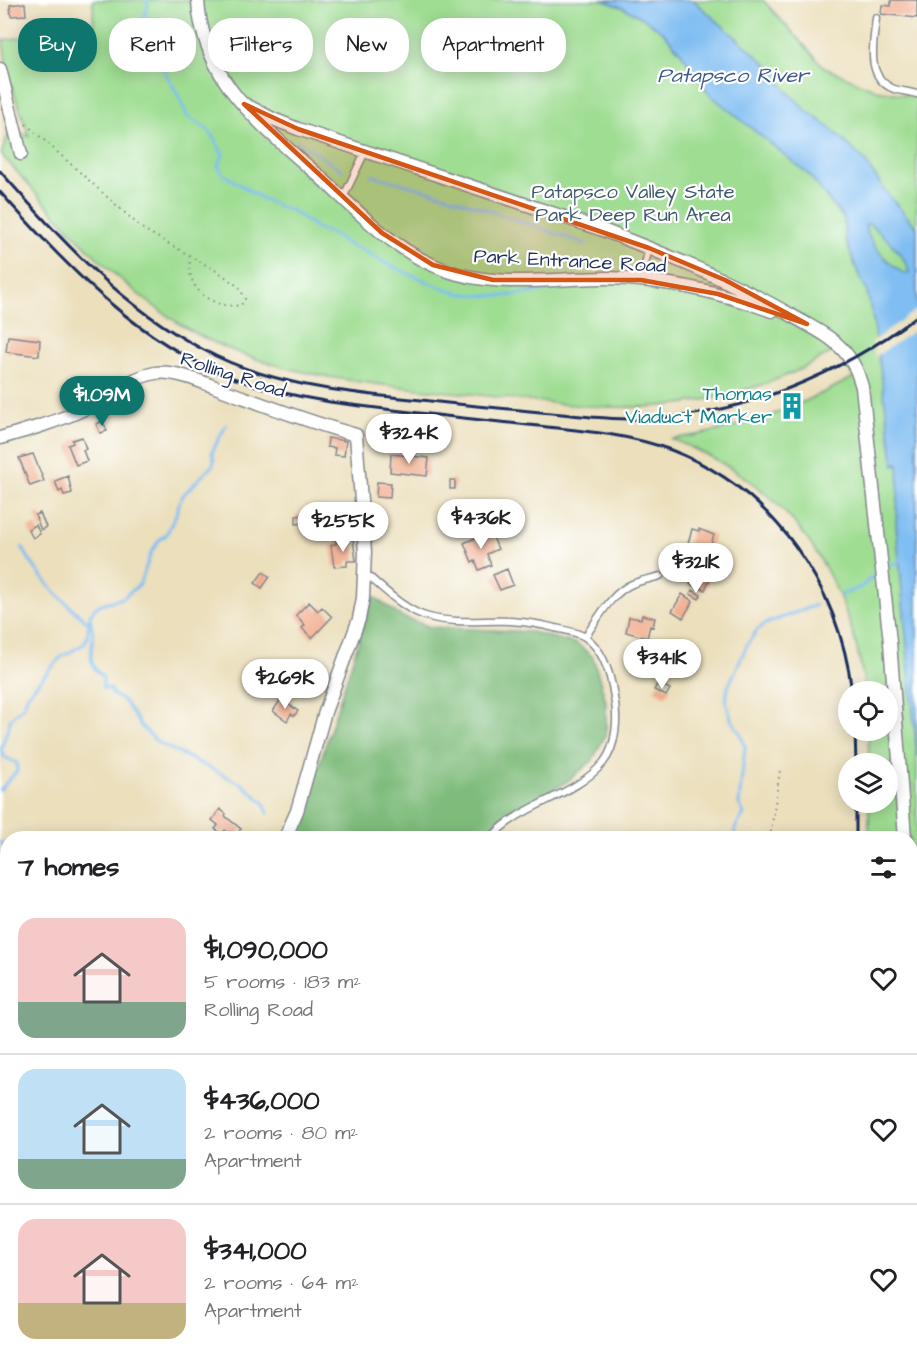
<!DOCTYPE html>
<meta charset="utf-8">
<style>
body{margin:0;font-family:"Architects Daughter",sans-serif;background:#f2f2f2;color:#202124;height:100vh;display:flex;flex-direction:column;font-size:22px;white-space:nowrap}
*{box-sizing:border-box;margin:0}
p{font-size:20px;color:#757577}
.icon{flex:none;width:33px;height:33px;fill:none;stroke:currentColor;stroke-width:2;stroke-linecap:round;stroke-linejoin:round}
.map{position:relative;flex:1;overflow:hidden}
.panel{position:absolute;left:0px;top:831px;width:918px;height:536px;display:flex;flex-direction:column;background:#fff;border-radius:24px 24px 0 0;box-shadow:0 3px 15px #0003}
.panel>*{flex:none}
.guide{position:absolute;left:18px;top:18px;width:600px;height:54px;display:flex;gap:12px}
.controls{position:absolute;left:838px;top:681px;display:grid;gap:12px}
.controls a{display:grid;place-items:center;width:60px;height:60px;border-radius:50%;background:#fff;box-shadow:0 3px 15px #0003;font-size:30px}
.price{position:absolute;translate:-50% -51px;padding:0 14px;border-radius:21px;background:#fff;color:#222;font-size:20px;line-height:39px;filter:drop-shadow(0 2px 3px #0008)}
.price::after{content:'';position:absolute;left:50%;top:36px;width:18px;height:14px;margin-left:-9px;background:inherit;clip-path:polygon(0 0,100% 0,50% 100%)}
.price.active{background:#0f766e;color:#fff}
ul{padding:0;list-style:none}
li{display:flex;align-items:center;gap:18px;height:150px;padding:0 18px}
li+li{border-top:2px solid #e0e0e0}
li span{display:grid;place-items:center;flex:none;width:168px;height:120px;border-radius:18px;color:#555}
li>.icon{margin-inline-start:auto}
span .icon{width:72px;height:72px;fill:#fffc;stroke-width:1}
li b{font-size:26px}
h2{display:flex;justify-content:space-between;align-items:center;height:72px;padding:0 18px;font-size:26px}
.pill{padding:0 21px;border-radius:24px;background:#fff;box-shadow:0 3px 15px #0003;font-size:21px;line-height:54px}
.pill.active{background:#0f766e;color:#fff}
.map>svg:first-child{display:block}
.green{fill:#9fdd92;stroke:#5d8678;stroke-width:1.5}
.forest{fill:#7fbc7c;stroke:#4d766d;stroke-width:1.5}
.water{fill:#7fbdf2;stroke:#4d76a8;stroke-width:1.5;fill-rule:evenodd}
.pier{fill:#ebdfbc}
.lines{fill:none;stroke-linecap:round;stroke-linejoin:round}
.stream{stroke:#7fbdf2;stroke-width:3}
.building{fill:#f1ab8b}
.service-casing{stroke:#83878d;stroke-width:9}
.minor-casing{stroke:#83878d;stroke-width:15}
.motorway-casing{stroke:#83878d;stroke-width:26}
.path{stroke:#83878d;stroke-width:2;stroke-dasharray:1.5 4.5;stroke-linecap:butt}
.service{stroke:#fff;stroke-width:6}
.minor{stroke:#fff;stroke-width:12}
.motorway{stroke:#fff;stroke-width:22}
.rail{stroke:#1b2f5e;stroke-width:3}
.marked{fill:#d45514;fill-opacity:0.2;stroke:#d45514;stroke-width:4.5;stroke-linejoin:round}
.labels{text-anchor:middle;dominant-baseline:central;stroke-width:4.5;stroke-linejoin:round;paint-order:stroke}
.park-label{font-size:20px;fill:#3c5a6b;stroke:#fff}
.street-label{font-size:20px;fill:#1b2f5e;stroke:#fff}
.culture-label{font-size:20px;fill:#0d838f;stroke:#fff;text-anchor:end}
.water-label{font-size:21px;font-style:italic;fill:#395a8a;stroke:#fff}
</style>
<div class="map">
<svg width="917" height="1366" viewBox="0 0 917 1366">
<rect width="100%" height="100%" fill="#fff"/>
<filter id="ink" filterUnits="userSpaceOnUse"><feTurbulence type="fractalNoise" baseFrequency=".0167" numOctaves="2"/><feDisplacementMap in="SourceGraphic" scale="12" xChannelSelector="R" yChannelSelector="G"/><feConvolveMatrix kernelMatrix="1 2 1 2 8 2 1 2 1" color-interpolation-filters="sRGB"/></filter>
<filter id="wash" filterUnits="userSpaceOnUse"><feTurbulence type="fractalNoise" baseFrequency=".008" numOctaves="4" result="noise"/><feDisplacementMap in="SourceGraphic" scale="24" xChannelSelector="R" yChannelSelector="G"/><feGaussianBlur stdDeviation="1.35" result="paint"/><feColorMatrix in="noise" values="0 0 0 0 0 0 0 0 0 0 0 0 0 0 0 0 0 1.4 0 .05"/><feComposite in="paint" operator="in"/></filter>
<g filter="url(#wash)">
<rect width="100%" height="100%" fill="#ebdfbc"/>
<path class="green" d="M93,0H763L825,68L876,90L917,97V1221L911,1224L910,838H869V803L888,802V764L869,763L868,731L888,730V692L865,691C854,607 814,523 741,475C719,460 696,449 672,439C744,429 790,411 854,377L836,350C824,356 812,364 799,370C766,385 730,396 693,402C623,414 549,403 480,395C380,384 272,380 183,326C112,282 56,216 1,154L10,130L29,136L8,75L3,40L58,33L94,53Z"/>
<path class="forest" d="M373,596L402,617L431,627L532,632L577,644L593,657L606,702V734L592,761L568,781L498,821L484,838H296Z
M7,1246L8,1359H552V1361L543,1366H0V1257Z"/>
<path class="water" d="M602,0H693L769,66L786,90L804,108L835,132L865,161L885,191L917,228V758L896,525C897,504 900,484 898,463L894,465L874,325L867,291L857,271L845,238L844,219L808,174L709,94L682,54L663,32L646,20L624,8ZM869,224C882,234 907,256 909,273L904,274C886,260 871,248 865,225Z"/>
<path class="pier" d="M917,309V329L875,357L872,342Z"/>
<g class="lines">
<path class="stream" d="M147,0L148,6L144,17L146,28L139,40L141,55L146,58L155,57L158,60L178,95L187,116L209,130L223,154L218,166L223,174L261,198L280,207L291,210L318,229L333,234L352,247L359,248L389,265L437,286L458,293L474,295L505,296L551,290
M297,141L342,170
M371,175L444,195L586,244
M22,547C39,578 62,601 89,623
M891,565L902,559
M841,595L861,587L877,573
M91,620C91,625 93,630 93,635C92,652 86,664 103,677V688H110L113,695L124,701L141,726L157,742L242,784L264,803L268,813
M0,790L17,771V763L4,757L1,749L11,718L23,707L28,694L61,657L84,644L87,638L90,615L94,609L101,604L123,598L140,584L151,553L159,540L166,535L178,510L179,503L184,494L213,465L214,460L212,452L226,425
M733,838L736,826L744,814L739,803L745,746L740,733L731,719L726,701L728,687L747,645L757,630L765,624L816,605
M0,842L8,850"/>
</g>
<g id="blocks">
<path class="building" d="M891,0H917V18L881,14L882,5L891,6Z
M25,3L26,15L11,16L10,5Z
M46,30V34L35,36L34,32Z
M8,336L40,340L39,356L6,352Z
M103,421L107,431L100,433L96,424Z
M82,437L86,449L83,450L87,461L76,465L68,445L73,443L72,440Z
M328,438L346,441L344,456L334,455L335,448L327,447Z
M33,454L44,481L30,486L19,458Z
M391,454L429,458L427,476L390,472Z
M68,476L72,493L64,495L62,490L59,492L55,481Z
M450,480H455V489H450Z
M377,482L391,483L390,498L376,497Z
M40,513L46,527L41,530L35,515Z
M304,515V523L296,524V516Z
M36,525L40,534L33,538L28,529Z
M692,529L699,531V529L714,535L708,554L687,547Z
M492,535L498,549L487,554L491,565L479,570L475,560L472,562L464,543L480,536L481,539Z
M353,539L356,561H347V566L334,567L331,545L336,544V540Z
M507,569L513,585L500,590L493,575Z
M263,572L270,577L262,588L255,583Z
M695,573L710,578L705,590L690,584Z
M692,590L701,595L699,599L690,594Z
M682,594L693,601L683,618L672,611Z
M309,602L318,611L322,607L332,617L312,638L302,628L305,625L296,615Z
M642,615L655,618L653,627L650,626L647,638L626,632L629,617L641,619Z
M658,683L670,689L666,696L654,690Z
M281,699L298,711L294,716L291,714L287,721L273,711Z
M220,809L226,814L225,816L241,829L235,837L225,830L222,834L215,829L218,825L212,820Z"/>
</g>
</g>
<g filter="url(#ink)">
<use href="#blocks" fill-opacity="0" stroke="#83878d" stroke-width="1.5"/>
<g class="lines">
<defs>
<path id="service" d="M876,18C874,42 864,77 894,89C901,91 910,92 917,94
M343,198L365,152
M641,280L649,248
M366,574C384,589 405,611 429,617C455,624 483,620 510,621C526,622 540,624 555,628C565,630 577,632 585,637C604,650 611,676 614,697C618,717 617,746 603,763C573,798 521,803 491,838
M585,637C598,619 611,593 632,584C641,580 651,579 660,576"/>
<path id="minor" d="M198,0C199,28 210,58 225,81C246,114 288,149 318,175C360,213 401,259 458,274C506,287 558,278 607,278C662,279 720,292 772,311
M0,69L21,154
M244,104L273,119L298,129L600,229C665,254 730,280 791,315C809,326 830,335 844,351C854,362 858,373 862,387L890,642L905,838
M0,438C28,430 56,422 82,410C107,399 128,378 155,373C177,369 213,387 234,394C275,409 315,424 356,435L365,552L363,598L359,619L325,712L297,811L285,838
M910,1152L917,1177
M0,1235L8,1224"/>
<path id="motorway" d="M910,1249L917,1246
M910,1305L917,1302
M666,1366L680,1359
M783,1366L798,1359"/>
</defs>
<use href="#service" class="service-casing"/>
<use href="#minor" class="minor-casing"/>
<use href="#motorway" class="motorway-casing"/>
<path class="path" d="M26,124L143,229L220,273L240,288L245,299L241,305C220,309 193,296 190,272C189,268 190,262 190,258
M770,838L780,770"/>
<use href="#service" class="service"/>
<use href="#minor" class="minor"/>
<use href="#motorway" class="motorway"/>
<path class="rail" d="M0,171C60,239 121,306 202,349C271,387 353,393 430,401C474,406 518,410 562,414C589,417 616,420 644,419C741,416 840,375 917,316
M0,192C67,266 137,342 233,378C265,390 297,396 330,402C396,411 462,418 528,425C576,430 626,433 671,450C773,489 839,585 852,692
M855,730L856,764
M856,838V802
M910,1279L917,1295"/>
</g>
</g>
<path class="marked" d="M244,104L298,129L649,248L725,280L807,324L718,294L641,280H493L433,265L382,233Z"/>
<defs>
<symbol id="building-bare" viewBox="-9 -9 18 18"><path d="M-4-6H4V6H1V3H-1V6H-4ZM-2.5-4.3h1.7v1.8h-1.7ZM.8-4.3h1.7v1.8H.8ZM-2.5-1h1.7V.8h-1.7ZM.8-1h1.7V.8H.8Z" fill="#0f9aa8" stroke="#fff" stroke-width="2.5" paint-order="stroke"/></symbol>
</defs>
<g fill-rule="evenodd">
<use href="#building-bare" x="773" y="387" width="38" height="38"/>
</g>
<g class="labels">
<g class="park-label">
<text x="633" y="192">Patapsco Valley State<tspan x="633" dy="23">Park Deep Run Area</tspan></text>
</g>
<g class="street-label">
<text transform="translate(570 261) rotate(3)">Park Entrance Road</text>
<text transform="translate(233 375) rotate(18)">Rolling Road</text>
</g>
<g class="culture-label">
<text x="772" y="394">Thomas<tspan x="772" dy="23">Viaduct Marker</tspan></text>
</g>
<g class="water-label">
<text x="733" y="75">Patapsco River</text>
</g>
</g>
</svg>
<div class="controls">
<a><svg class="icon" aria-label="locate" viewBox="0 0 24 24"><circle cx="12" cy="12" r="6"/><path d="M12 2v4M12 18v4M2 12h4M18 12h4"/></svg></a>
<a><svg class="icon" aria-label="layers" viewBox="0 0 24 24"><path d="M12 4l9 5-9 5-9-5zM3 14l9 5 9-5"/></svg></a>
</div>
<b class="price active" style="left:102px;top:427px">$1.09M</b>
<b class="price" style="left:409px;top:465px">$324K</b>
<b class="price" style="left:481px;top:550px">$436K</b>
<b class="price" style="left:343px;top:553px">$255K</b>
<b class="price" style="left:696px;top:594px">$321K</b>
<b class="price" style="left:662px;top:690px">$341K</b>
<b class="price" style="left:285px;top:710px">$269K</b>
<div class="guide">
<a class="pill active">Buy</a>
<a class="pill">Rent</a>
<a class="pill">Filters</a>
<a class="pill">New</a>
<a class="pill">Apartment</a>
</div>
<section class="panel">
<h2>7 homes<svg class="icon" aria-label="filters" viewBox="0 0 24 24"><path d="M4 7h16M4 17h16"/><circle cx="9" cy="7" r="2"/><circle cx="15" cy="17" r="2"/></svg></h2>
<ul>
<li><span style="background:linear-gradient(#f6c9c9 70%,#7fa58c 0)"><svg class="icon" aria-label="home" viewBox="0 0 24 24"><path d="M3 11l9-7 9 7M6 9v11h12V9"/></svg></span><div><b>$1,090,000</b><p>5 rooms · 183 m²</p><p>Rolling Road</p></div><svg class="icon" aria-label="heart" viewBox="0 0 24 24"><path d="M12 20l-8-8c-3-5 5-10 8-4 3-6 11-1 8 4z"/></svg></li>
<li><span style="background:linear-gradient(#bfe0f5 75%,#7fa58c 0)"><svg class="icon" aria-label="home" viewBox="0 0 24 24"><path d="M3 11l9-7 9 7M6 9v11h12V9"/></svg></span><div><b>$436,000</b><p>2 rooms · 80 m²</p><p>Apartment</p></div><svg class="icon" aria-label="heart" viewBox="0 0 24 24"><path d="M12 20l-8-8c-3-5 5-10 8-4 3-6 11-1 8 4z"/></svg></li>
<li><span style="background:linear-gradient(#f6c9c9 70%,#c2b280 0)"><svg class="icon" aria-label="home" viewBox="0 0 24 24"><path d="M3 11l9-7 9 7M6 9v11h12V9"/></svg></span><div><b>$341,000</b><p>2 rooms · 64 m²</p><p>Apartment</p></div><svg class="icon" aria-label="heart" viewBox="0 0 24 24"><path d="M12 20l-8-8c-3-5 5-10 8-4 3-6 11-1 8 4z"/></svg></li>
</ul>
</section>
</div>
